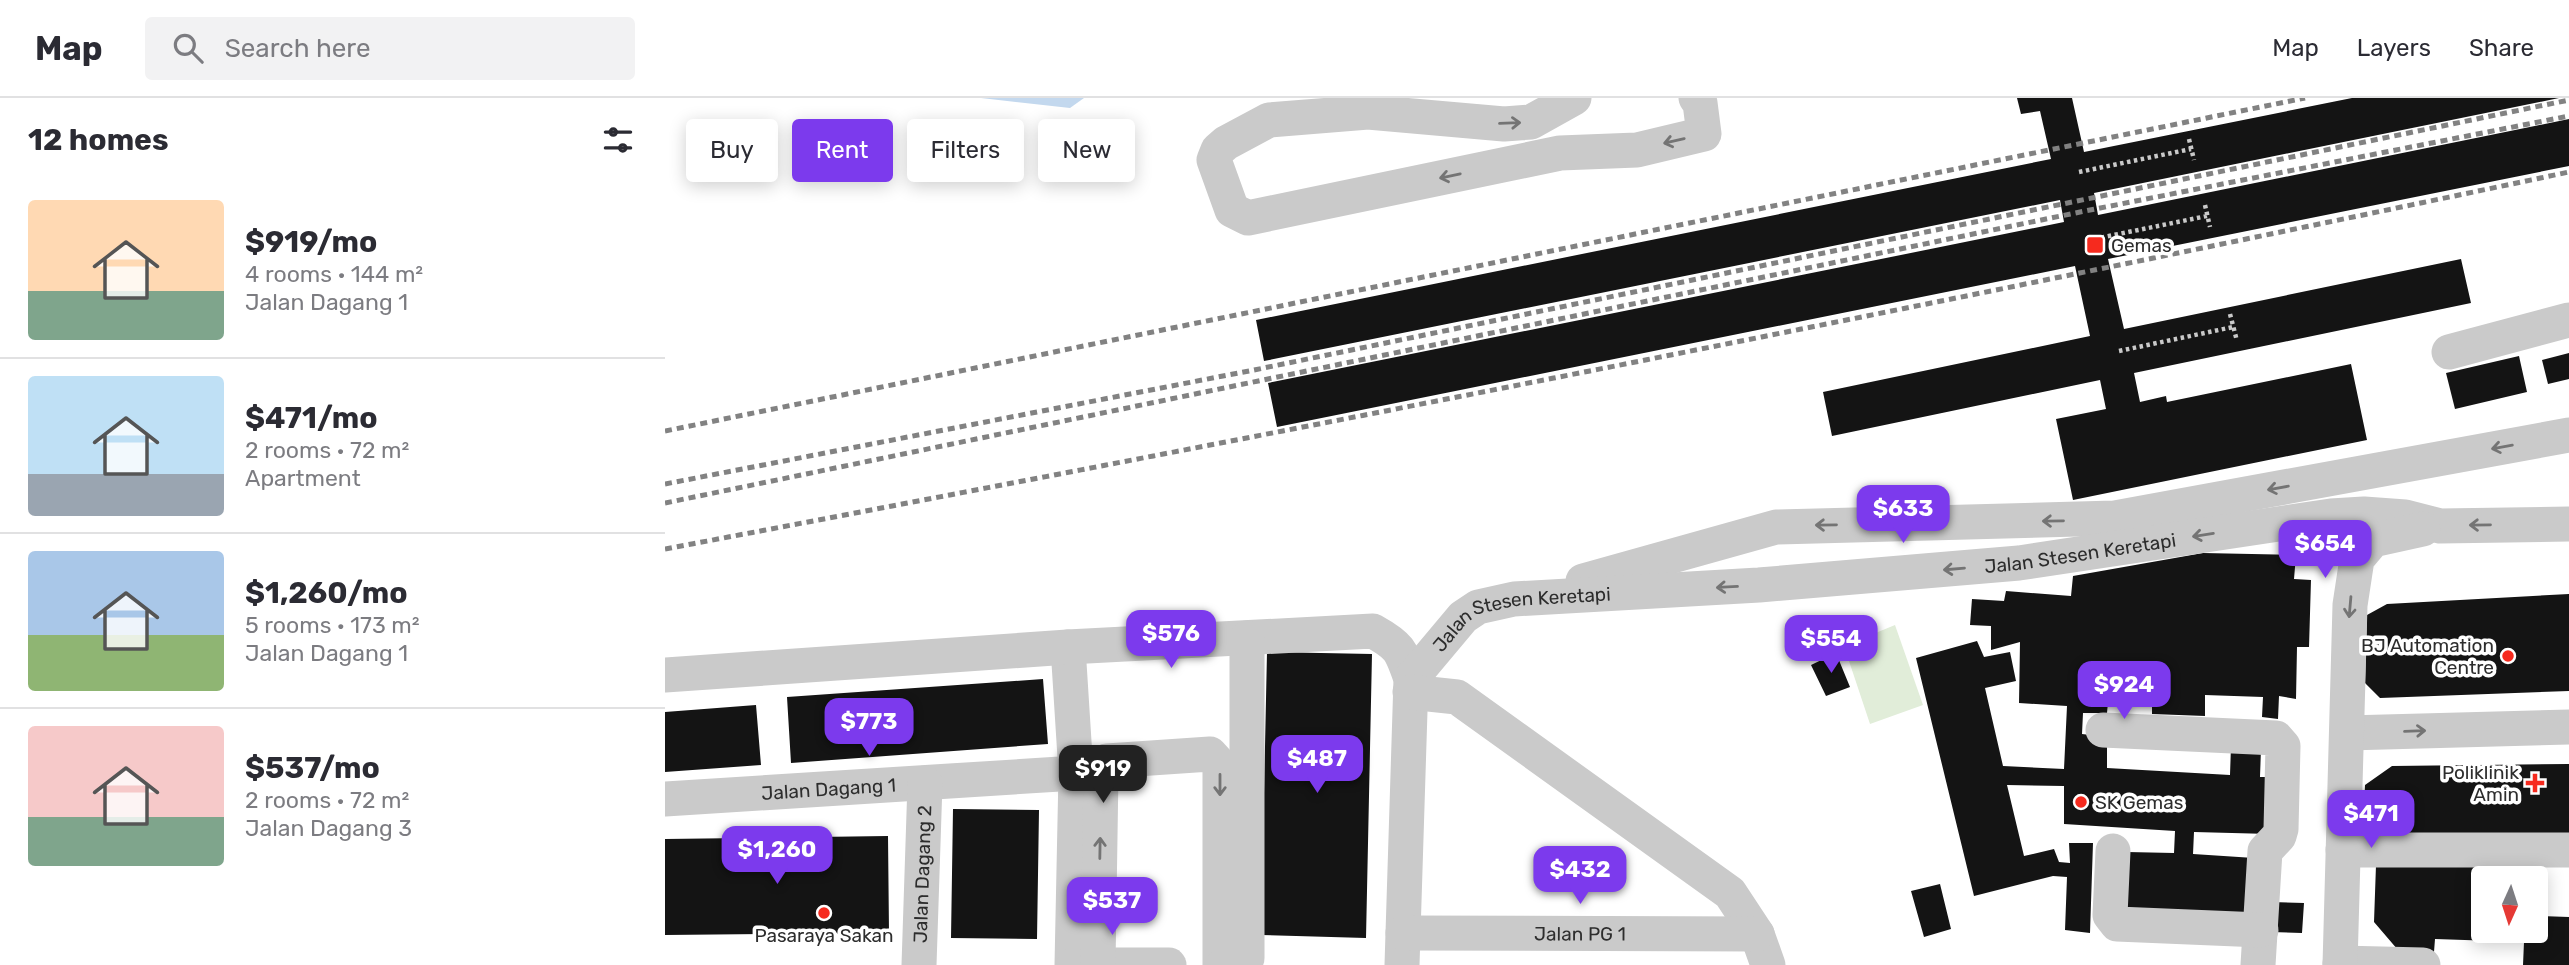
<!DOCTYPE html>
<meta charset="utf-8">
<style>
body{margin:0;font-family:Rubik,sans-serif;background:#f2f2f3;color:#2b2b33;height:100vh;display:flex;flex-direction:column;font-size:26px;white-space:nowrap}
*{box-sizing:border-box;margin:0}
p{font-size:23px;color:#7c7c81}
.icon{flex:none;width:38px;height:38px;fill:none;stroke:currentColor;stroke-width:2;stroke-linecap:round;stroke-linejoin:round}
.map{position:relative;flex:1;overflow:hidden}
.panel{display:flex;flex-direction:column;background:#fff;width:665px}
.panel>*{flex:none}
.guide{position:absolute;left:21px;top:21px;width:665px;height:63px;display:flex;gap:14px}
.needle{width:46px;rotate:183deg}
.fabs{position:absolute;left:1806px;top:768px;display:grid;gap:14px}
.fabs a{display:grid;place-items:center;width:77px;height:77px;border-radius:7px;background:#fff;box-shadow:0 4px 18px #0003;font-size:35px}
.price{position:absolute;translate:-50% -60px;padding:0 16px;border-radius:14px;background:#7c3aed;color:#fff;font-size:23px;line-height:46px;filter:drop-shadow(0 2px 4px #0008)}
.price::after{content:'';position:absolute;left:50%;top:42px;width:21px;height:16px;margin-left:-10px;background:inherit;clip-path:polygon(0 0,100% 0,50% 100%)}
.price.current{background:#222;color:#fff}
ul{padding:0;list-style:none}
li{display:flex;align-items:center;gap:21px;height:175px;padding:0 28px}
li+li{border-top:2px solid #e1e1e2}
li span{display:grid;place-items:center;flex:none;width:196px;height:140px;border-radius:7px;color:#555}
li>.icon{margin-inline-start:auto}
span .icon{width:84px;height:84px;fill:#fffc;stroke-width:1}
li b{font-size:30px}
h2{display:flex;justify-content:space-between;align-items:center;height:84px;padding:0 28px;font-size:30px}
.tag{padding:0 24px;border-radius:7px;background:#fff;box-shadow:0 4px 18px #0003;font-size:24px;line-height:63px}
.tag.current{background:#7c3aed;color:#fff}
header{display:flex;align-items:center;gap:42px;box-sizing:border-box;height:98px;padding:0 35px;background:#fff;border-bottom:2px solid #e1e1e2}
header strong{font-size:33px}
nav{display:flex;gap:38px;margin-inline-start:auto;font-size:24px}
.search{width:490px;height:63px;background:#f2f2f3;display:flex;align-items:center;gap:18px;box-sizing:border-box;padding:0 24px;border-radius:7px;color:#7c7c81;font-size:26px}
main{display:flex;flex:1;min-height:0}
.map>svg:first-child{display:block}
.green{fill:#e1edd9}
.water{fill:#c3d8ee}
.building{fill:#141414}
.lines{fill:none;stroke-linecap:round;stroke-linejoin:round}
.path{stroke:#cacaca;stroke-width:4.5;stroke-dasharray:3.5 3.5;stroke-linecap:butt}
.minor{stroke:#cacaca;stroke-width:35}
.rail{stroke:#828282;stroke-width:5;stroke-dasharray:7 5;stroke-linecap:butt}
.oneway{stroke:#747474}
.poi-dot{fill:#f62a1e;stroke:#fff;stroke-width:2.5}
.labels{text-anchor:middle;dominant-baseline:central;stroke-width:7;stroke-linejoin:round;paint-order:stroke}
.poi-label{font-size:19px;fill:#2d2d2d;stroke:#fff;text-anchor:start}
.street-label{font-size:19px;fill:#2d2d2d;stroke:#fff}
</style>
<header>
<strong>Map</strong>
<div class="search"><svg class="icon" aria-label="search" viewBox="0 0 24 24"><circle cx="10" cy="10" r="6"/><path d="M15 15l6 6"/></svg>Search here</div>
<nav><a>Map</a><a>Layers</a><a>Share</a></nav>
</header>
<main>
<section class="panel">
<h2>12 homes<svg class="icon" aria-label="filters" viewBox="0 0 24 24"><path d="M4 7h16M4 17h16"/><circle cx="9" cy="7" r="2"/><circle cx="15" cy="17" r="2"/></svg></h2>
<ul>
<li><span style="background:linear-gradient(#ffd9b3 65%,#7fa58c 0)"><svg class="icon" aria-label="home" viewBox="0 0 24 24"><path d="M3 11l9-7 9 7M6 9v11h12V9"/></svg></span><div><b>$919/mo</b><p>4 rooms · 144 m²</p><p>Jalan Dagang 1</p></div></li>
<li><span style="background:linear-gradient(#bfe0f5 70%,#9aa5b1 0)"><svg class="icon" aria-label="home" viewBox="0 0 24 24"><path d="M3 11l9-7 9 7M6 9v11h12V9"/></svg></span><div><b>$471/mo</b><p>2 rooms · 72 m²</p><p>Apartment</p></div></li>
<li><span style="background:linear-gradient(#a9c7e8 60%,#8fb573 0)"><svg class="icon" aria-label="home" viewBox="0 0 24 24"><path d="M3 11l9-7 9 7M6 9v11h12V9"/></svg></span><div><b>$1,260/mo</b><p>5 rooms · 173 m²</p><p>Jalan Dagang 1</p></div></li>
<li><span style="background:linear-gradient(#f6c9c9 65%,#7fa58c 0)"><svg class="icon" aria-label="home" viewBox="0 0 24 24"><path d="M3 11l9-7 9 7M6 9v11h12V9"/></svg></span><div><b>$537/mo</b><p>2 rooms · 72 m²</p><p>Jalan Dagang 3</p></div></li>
</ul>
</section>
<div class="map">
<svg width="1904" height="867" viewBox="0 0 1904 867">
<rect width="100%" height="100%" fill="#fff"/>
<path class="green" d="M1230,527L1258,607L1205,626L1179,548Z"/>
<path class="water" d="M316,0H419L405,10Z"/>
<path class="building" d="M1352,0H1407L1419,54L1687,0H1894L1429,95L1433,117L1904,21V68L1443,161L1459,231L1796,161L1806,205L1469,275L1475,304L1501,298L1502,304L1686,266L1702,342L1408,402L1391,321L1441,311L1435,282L1167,338L1158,294L1425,238L1410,168L612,329L603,285L1399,124L1395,102L599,263L591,222L1386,61L1375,13L1356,16Z
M1904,255V281L1883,286L1877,262Z
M1854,258L1862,294L1790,311L1781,275Z
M1538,455L1631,457L1629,481L1646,482L1644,549H1632L1631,601L1614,598L1613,621L1597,619L1598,599L1540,597V618L1487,616V594L1444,593L1442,615H1418L1417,636L1442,639V670L1565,677L1566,648L1596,651L1595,679H1606L1605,736L1529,734L1528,756L1589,760L1587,820L1462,816V754L1509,755L1510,733L1399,726V688L1342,687L1359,758L1389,751L1394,764L1405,765L1404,745H1428L1425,835L1400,832L1402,779L1388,778L1309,798L1251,560L1312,543L1319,559L1345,554L1351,583L1320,590L1338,668L1399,671L1402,608L1354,605L1355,544L1326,552V528L1305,527L1307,501L1339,503L1341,493L1406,498L1408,478Z
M1904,496V593L1715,600L1700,585L1702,517L1722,506Z
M602,554L707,556L701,840L596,837Z
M1171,555L1185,589L1161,598L1146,567Z
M378,581L383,646L126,665L122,599Z
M91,607L96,667L0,674V614Z
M1904,666V741L1698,742L1700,687L1727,668Z
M288,711L374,712L372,841L286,840Z
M223,738L224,835L0,837V741Z
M1711,767L1859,769V780H1818V833H1871V818L1904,819V867H1858L1859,844L1770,841L1769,854L1733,852L1709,824Z
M1275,786L1286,831L1259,839L1246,793Z
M1606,804L1639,805L1637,835L1606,834Z"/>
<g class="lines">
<path class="path" d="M1524,41L1529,62
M1414,74L1526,51
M1540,107L1545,129
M1429,141L1542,118
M1565,216L1572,243
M1454,253L1568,229"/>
<g class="minor">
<path d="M909,0L866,24L839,26L703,14L604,22L561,45L553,52L549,62L567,112L583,120L895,55L972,52L1039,36L1035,5L1031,0"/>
<path d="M1784,254L1904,222"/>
<path d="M918,483L1111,429L1450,420L1904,337"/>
<path d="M403,549L411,675L407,867"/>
<path d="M0,577L403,549L708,533C735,548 736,552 746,581L737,867"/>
<path id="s1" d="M746,581L798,519L813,509L849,501L1094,487L1354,465L1666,418L1699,416L1740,419L1775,428L1904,426"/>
<path d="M745,594L792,599L1065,795L1092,836L1103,867"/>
<path d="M1438,632L1611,640L1618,648L1616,731L1614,738L1600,753L1593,867"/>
<path d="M1682,635L1904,629"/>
<path id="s2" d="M0,701L411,675"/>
<path d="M1678,752H1904"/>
<path d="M1448,753L1445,817L1452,826L1596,832"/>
<path id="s3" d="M738,835L1092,836"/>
<path d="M1675,865L1758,867"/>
<path id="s4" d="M254,867L260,685"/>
<path d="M409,867H504"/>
<path d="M433,867L436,674L442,663L545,656L555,667V867"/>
<path d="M558,867H572L582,860V540"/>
<path d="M1675,867L1685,507L1692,461L1708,442L1758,431"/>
</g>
<path class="rail" d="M0,333L1640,0
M0,386L589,272L1904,2
M0,405L1420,113L1904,18
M0,451C636,331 1271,207 1904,74"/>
</g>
<defs><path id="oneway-shaft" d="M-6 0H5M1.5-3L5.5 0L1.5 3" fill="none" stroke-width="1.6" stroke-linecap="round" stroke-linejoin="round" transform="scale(1.75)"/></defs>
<g class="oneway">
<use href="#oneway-shaft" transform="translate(845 25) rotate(-2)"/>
<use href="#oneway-shaft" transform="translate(1009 43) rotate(167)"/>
<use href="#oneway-shaft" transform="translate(785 78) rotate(168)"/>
<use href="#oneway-shaft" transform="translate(1837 349) rotate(170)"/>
<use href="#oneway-shaft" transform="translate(1613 390) rotate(170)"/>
<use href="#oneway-shaft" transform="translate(1388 423) rotate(179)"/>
<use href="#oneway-shaft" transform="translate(1161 427) rotate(179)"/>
<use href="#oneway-shaft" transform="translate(1815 427) rotate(179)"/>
<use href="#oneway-shaft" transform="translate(1538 437) rotate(171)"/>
<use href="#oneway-shaft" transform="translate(1289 471) rotate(175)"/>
<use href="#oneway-shaft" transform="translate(1062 489) rotate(177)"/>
<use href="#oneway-shaft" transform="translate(1685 509) rotate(95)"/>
<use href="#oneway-shaft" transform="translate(1750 633) rotate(-2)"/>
<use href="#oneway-shaft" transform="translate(555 687) rotate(90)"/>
<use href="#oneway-shaft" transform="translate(435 750) rotate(-89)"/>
</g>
<g class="poi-dot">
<rect x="1421" y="138" width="18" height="18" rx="3.5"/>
<circle cx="1843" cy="558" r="7"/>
<path d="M1866.5 674.5h7v7h7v7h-7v7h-7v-7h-7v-7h7z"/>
<circle cx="1416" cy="704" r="7"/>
<circle cx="159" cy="815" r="7"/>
</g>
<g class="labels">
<g class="poi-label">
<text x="1446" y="147">Gemas</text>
<text x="1829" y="547" text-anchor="end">BJ Automation<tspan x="1829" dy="22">Centre</tspan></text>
<text x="1854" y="674" text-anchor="end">Poliklinik<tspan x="1854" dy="22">Amin</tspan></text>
<text x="1430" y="704">SK Gemas</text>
<text x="159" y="837" text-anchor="middle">Pasaraya Sakan</text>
</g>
<g class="street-label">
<text stroke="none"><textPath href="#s1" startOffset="704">Jalan Stesen Keretapi</textPath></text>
<text stroke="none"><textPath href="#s1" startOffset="136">Jalan Stesen Keretapi</textPath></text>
<text stroke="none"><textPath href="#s2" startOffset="164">Jalan Dagang 1</textPath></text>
<text stroke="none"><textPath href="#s4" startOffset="91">Jalan Dagang 2</textPath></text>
<text stroke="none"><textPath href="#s3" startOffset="177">Jalan PG 1</textPath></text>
</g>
</g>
</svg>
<div class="fabs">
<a><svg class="needle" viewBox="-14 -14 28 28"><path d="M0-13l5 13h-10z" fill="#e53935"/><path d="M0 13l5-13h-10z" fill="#7c7c81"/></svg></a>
</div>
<b class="price" style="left:1238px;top:447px">$633</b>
<b class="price" style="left:1660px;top:482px">$654</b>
<b class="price" style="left:506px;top:572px">$576</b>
<b class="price" style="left:1166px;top:577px">$554</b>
<b class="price" style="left:1459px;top:623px">$924</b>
<b class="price" style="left:204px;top:660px">$773</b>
<b class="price" style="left:652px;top:697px">$487</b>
<b class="price current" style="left:438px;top:707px">$919</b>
<b class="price" style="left:1706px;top:752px">$471</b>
<b class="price" style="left:112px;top:788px">$1,260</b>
<b class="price" style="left:915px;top:808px">$432</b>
<b class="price" style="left:447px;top:839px">$537</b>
<div class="guide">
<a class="tag">Buy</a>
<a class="tag current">Rent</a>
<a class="tag">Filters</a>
<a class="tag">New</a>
</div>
</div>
</main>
